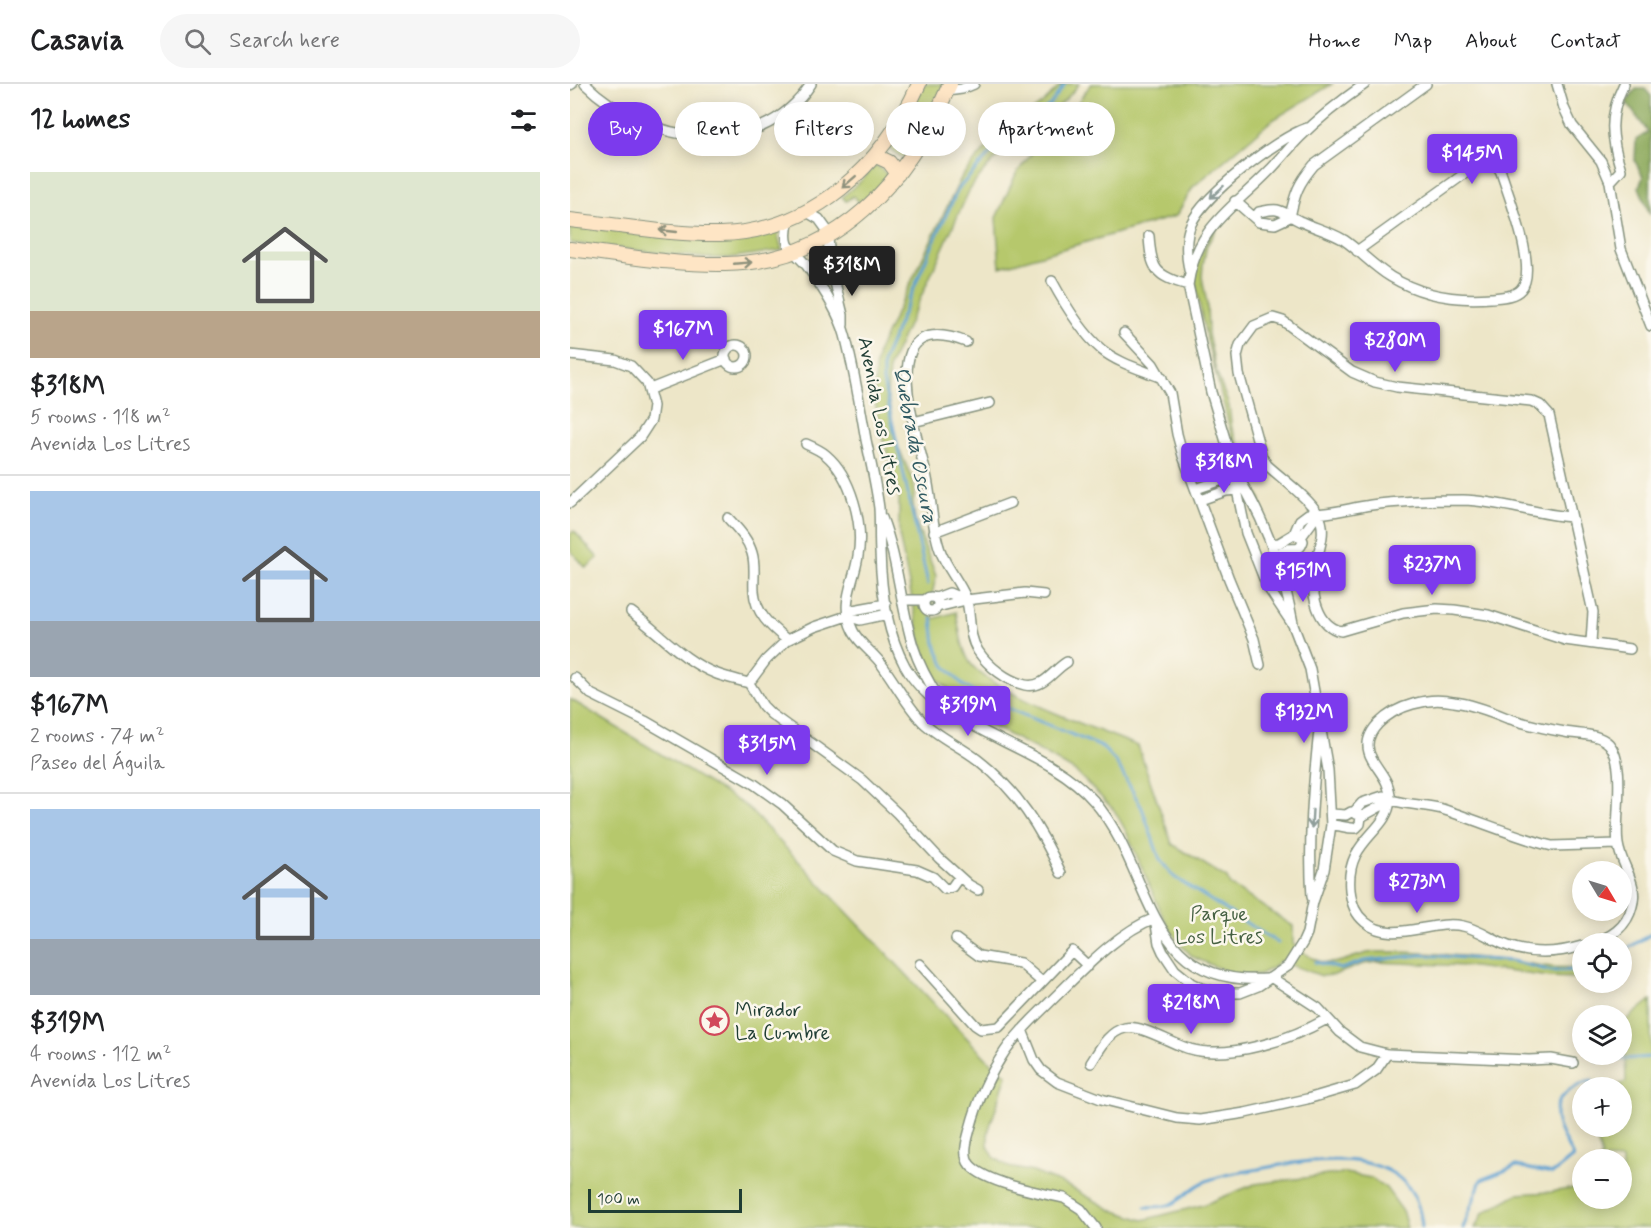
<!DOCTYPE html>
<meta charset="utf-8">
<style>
body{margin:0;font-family:Mynerve,sans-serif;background:#f6f6f6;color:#202124;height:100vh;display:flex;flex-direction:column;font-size:22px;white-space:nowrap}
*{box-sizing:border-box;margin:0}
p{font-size:20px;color:#757577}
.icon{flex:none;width:33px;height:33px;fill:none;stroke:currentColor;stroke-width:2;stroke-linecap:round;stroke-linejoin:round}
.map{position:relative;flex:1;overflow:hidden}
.side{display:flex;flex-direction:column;background:#fff;width:570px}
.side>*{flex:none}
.top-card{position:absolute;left:18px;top:18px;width:570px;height:54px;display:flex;gap:12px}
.needle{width:39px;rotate:128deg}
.tools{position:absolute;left:1002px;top:777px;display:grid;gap:12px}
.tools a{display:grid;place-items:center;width:60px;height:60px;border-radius:50%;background:#fff;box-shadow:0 3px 15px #0003;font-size:30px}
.scale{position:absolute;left:18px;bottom:15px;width:154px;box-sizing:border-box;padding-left:6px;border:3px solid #1f3d34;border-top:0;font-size:16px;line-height:21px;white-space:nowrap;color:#1f3d34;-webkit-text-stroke:4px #fbf7ec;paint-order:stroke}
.price{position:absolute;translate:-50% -51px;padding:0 14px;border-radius:6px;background:#7c3aed;color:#fff;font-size:20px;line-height:39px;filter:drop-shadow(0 2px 3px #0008)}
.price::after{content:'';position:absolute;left:50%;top:36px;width:18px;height:14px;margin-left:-9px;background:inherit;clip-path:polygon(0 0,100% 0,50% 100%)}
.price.on{background:#222;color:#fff}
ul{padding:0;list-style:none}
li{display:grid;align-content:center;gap:12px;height:318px;padding:0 30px}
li+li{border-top:2px solid #e0e0e0}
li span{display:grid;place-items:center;height:186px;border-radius:0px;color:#555}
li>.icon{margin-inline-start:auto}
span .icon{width:108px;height:108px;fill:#fffc;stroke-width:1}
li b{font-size:26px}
h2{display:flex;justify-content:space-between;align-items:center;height:72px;padding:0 30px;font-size:26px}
.pill{padding:0 21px;border-radius:27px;background:#fff;box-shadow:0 3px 15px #0003;font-size:21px;line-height:54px}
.pill.on{background:#7c3aed;color:#fff}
header{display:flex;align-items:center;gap:36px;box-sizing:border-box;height:84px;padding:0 30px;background:#fff;border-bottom:2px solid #e0e0e0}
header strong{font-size:28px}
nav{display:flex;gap:33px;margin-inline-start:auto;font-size:21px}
.search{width:420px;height:54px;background:#f6f6f6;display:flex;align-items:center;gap:15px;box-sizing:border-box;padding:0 21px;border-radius:33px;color:#757577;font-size:22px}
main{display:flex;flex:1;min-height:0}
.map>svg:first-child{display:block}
.green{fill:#b6c86c;stroke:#6a8250;stroke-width:1.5}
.forest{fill:#90ac60;stroke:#58744a;stroke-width:1.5}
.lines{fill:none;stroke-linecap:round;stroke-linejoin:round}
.stream{stroke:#5ca1d2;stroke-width:3}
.minor-casing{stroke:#86927e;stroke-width:12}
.secondary-casing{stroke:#86927e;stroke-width:16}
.minor{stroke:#fff;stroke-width:9}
.secondary{stroke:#fee5c5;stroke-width:14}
.oneway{stroke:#8e917c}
.oneway2{stroke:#8f9e9a}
.labels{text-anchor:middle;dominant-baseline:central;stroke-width:5;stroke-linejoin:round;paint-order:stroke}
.street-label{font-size:20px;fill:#1f3d34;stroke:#fbf7ec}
.park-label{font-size:20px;fill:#456042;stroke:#fbf7ec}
.poi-label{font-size:20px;fill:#1f3d34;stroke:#fbf7ec;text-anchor:start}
.water-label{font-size:21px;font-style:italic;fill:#315b63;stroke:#fbf7ec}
</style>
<header>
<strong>Casavia</strong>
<div class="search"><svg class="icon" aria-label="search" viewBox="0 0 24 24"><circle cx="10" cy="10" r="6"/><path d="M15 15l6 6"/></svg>Search here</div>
<nav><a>Home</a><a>Map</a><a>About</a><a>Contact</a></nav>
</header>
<main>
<section class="side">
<h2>12 homes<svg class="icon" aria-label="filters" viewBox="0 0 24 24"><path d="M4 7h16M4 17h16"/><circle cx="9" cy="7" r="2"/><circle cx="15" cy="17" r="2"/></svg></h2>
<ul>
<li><span style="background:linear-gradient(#dfe7d0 75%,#b9a48a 0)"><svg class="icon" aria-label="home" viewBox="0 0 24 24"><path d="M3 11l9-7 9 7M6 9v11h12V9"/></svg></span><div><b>$318M</b><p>5 rooms · 118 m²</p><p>Avenida Los Litres</p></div></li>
<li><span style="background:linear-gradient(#a9c7e8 70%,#9aa5b1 0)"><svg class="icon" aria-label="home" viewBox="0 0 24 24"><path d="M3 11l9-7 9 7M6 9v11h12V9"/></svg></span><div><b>$167M</b><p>2 rooms · 74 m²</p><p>Paseo del Águila</p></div></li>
<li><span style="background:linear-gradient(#a9c7e8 70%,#9aa5b1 0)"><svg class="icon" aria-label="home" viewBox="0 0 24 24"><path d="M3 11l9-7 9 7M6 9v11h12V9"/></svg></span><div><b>$319M</b><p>4 rooms · 112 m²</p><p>Avenida Los Litres</p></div></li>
</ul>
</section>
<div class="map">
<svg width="1081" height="1144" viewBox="0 0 1081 1144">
<rect width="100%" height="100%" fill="#fbf7ec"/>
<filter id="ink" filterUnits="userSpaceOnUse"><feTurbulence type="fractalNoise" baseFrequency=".0167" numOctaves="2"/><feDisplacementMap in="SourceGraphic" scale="12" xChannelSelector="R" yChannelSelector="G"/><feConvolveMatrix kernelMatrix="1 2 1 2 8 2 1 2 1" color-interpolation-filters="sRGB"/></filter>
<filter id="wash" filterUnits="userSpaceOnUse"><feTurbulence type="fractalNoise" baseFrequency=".008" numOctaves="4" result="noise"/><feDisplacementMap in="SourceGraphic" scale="24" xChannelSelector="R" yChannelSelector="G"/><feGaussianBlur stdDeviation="1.35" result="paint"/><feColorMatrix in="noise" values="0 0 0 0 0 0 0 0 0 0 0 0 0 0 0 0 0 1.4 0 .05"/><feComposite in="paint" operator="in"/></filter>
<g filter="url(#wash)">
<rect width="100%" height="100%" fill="#ede6c8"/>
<path class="green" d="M354,0H374L360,30L333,74L318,64Z
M492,0H509C477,42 429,60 399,107L319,283L317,310L327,360L343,397L345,406L343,418L345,436L366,492L362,511L363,535L386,528C389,544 391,562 399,577C417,608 532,647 568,662L602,760L657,794L660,801L723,842V860C732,867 740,875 751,878C768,883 787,869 805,868C849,867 895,872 939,877C962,879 990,888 1012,881V892L1007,894L980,893L896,882L808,878L793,880L764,891L752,892L710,877L702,884L690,890L667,892L623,873L611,861L601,847L591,828L556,747L544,726L506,688L472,668L401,631L382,616L378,604L367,595L359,582L350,554L329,451V408L309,340L305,317V285L308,267L392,92L419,61L475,17Z
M521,0H762L701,37L623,103L606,132L430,183L426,134L446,90L468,61L501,28Z
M306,81L319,92L292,121L283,112L276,117L272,113L291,97Z
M657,133L647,144L637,161L633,180L632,193L637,220L638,250L646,287L659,322L662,345L673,370L674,384L679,396L690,413L692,428L673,394L666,369L635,249L625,197L628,176L640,150Z
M0,141L147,157L186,152L210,145L208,152L212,166L158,174H136L0,159Z
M4,447L28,474L16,484L0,466V450Z
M0,615L176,722L416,974L437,991L418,1048V1062L424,1073L439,1083L463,1088L496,1101L542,1126L573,1136L633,1121L685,1100L775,1089L801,1094L816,1104L832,1126L837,1144H0Z
M1081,916V1144H905L913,1129L947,1110L981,1108L1012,1103V1114H1052V1076L1030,1075L1032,1072L1022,1043L1052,1042V1004L1041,1003L1056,998L1054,938Z"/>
<path class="forest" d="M1066,5H1075L1081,12L1080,131L1069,103L1073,93L1065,77L1066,56L1078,48L1056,18Z"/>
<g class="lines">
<path class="stream" d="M358,500L313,297V277L357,173L388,105L426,63L480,21L495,0
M362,534L365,559L374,581L393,601L418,616L532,663L546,678L572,724L590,776L604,793L708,859
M1052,868L1081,850
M745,878L771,885L794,877L852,871L942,877L981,887L1012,886
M1027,977L1081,973
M575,1123C583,1122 595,1124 602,1120C613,1115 621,1104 632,1099C650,1090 674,1088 694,1084C752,1073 847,1060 852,1144
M893,1144L911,1096L946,1082L982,1090L1003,1073C998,1062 990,1050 987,1038C981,1015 1002,1001 1022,997"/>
</g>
</g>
<g filter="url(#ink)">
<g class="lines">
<defs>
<path id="minor" d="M15,0C77,60 188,80 241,0
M987,0L994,24L1002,41L1031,77L1040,98L1051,165L1081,242
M0,1L2,0
M377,7L392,5L404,0
M1040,98L1051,86C1041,53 1038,32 1054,0
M665,117L689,138L705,140L720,133
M237,128L249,135L257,146L261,182L273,231V241
M685,133L689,128C695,127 702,125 707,126C716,128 724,135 732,138C745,144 761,148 774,156C790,167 803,182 821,193C851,211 886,217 921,214C931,213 944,213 951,205C969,186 938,111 931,88C926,78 917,76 908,80L787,167
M720,133C725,109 728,100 744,81L856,0
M219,136C217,143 215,152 218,160C222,168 232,175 237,182C250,200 269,229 275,251C284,285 290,321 296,356C301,379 306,401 309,424C310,438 309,453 310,468C311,505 317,549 335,582C372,649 474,659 524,717C585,788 572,903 697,895
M579,152C581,185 585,192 618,201
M619,186C616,172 615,153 621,140C634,111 707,54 737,44
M482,197C495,221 511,248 532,266C548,279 573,286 592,294
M554,249L583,280L600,309L607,350L613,372L659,495L684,555L690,581
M396,258C383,253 365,248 352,255C319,272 350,363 356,390C362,415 361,441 370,466C376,483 389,497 396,514C402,532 397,550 408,567C418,582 437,597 455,601C474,605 483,586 497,578
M155 272a11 11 0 1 1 22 0a11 11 0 1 1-22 0Z
M0,271L45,276L61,282L77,299L83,322L81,336L70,353L0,419
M80,305L156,275
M343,338L420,319
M236,360C243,363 250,366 256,371C281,392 294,440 288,472C284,500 269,519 283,547C290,561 304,569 312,581C326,600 336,620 352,637C368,653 390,662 408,676C447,706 471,745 491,789
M666,390C695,435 713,486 723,539
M626,405L655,395L665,388
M630,416L656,407L667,406
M158,434C168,445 178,455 182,469C186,482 183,494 184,507C185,529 201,543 217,556
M312,434C328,475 330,519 343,562C349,581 359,599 370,616
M364,448L440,419
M724,450L730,436L738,430C759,431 780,424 801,421C831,417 863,416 893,416C930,417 965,430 1001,433
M731,453L748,430
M701,460L709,459L724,450L731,453L733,457C730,467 727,464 718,465C714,466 709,469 705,471
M354 520a7 7 0 1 1 14 0a7 7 0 1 1-14 0Z
M366,514L379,509L396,516
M332,516H355
M367,523L396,516L455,509L474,511
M61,528C89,548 114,578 147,590C158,594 168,596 179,599L193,622L201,630L292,696L327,729L369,774L399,801L408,806
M277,532L290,536L318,530
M1021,558L1023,528L979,331L970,321L961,317L827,303L805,298L782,288L713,237L703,234L684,242L670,261L667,272L669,290L692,373L697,381C711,394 739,414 748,430C759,449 746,470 744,489C741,509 747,542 771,547L833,529L867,525L884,526L918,531L995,556L1060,565
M5,594L21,610L75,637L184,700L212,720L263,767L287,777L347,786L363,793L375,805L382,803L389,793
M179,599L196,576L217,556L244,543L277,532L283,526L316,520
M784,728L792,719L813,712C827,721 854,720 872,725C906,736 939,750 974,760L982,762L1048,760
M761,730L776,731L781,728L789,731
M761,741C770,741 778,745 786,744L790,740L791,733L820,717
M742,813C738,758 743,702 749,647
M585,834L589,859L593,868L605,886L621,899L631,904L651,909H670L688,902L718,882L733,858L737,849L743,818L754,786L761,741L758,686L740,585L723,541L697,502L676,449L667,406L665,388L641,308L618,201C626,143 662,125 699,87C710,76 719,64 730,53C750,33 772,16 795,0
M386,855L409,872L450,879L472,898
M1012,862C985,870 957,871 931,859C918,853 907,845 893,842C862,835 822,861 795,838C785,830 781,818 780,806C775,755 818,749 820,716C821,698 809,688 802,675C786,648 821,626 843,620C856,616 870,615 884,618C902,620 920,627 937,634C956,640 976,645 995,648C1010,651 1028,649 1039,660C1057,680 1044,736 1048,760C1051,782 1069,799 1062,822C1057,844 1040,854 1020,860
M350,880L405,941L411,945L429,943L502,867L518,882
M702,894L748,924L770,948L790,963L817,970L959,976L981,975L1003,979
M452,946L464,976L471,986L487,998L531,1015L607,1034L630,1036L675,1029L737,1015L785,1001L806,986L817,970
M521,979C530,965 538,948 555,944C572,940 603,961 620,965C661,976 721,955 757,935
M526,1144L511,1125L494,1114C470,1109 416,1099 400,1081C392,1071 397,1056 400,1045C407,1018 419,991 435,967C448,948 466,932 482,916C511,888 546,849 585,834"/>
<path id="secondary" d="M306,72L319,78L328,90
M0,136C49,141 100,151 150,150C243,148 313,81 349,0
M0,165C51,171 103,181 155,180C268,178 338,97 380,0"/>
</defs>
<use href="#minor" class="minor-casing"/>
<use href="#secondary" class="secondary-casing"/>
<use href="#minor" class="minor"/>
<use href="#secondary" class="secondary"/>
</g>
<defs><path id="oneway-shaft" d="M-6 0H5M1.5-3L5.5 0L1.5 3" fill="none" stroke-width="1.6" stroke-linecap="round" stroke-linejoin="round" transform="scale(1.5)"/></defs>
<g class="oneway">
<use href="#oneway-shaft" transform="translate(279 98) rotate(139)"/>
<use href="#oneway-shaft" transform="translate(98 147) rotate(-174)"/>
<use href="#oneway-shaft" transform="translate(173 179) rotate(-5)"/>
</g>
<g class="oneway2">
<use href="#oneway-shaft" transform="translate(647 108) rotate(138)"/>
<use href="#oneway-shaft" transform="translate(742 735) rotate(93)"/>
</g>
</g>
<defs>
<symbol id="sight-ring" viewBox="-11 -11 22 22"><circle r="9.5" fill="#fbf7ec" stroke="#d1495b" stroke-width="1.5"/><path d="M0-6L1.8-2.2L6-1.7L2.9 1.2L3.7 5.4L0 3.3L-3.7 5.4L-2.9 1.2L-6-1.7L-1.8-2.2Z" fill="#d1495b"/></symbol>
</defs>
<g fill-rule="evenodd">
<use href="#sight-ring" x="128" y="920" width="33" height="33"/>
</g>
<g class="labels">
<g class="street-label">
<text transform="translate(309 332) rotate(79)">Avenida Los Litres</text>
</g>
<g class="park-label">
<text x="649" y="830">Parque<tspan x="649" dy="23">Los Litres</tspan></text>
</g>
<g class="poi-label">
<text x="165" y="926">Mirador<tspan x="165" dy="23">La Cumbre</tspan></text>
</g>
<g class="water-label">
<text transform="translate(345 361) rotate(79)">Quebrada Oscura</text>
</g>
</g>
</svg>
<div class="tools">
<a><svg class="needle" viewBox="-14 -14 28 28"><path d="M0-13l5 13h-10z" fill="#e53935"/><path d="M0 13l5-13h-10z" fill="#757577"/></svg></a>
<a><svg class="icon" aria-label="locate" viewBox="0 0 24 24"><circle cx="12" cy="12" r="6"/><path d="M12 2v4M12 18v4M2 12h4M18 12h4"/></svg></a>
<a><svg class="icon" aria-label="layers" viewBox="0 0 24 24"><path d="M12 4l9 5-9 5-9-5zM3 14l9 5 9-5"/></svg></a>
<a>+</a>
<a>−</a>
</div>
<div class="scale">100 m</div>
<b class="price" style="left:902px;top:101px">$145M</b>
<b class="price on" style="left:282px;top:213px">$318M</b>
<b class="price" style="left:113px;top:277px">$167M</b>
<b class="price" style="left:825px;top:289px">$280M</b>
<b class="price" style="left:654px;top:410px">$318M</b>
<b class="price" style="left:862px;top:512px">$237M</b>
<b class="price" style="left:733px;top:519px">$151M</b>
<b class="price" style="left:398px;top:653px">$319M</b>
<b class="price" style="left:734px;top:660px">$132M</b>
<b class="price" style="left:197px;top:692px">$315M</b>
<b class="price" style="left:847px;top:830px">$273M</b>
<b class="price" style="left:621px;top:951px">$218M</b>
<div class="top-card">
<a class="pill on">Buy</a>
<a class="pill">Rent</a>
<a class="pill">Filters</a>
<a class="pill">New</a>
<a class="pill">Apartment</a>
</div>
</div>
</main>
